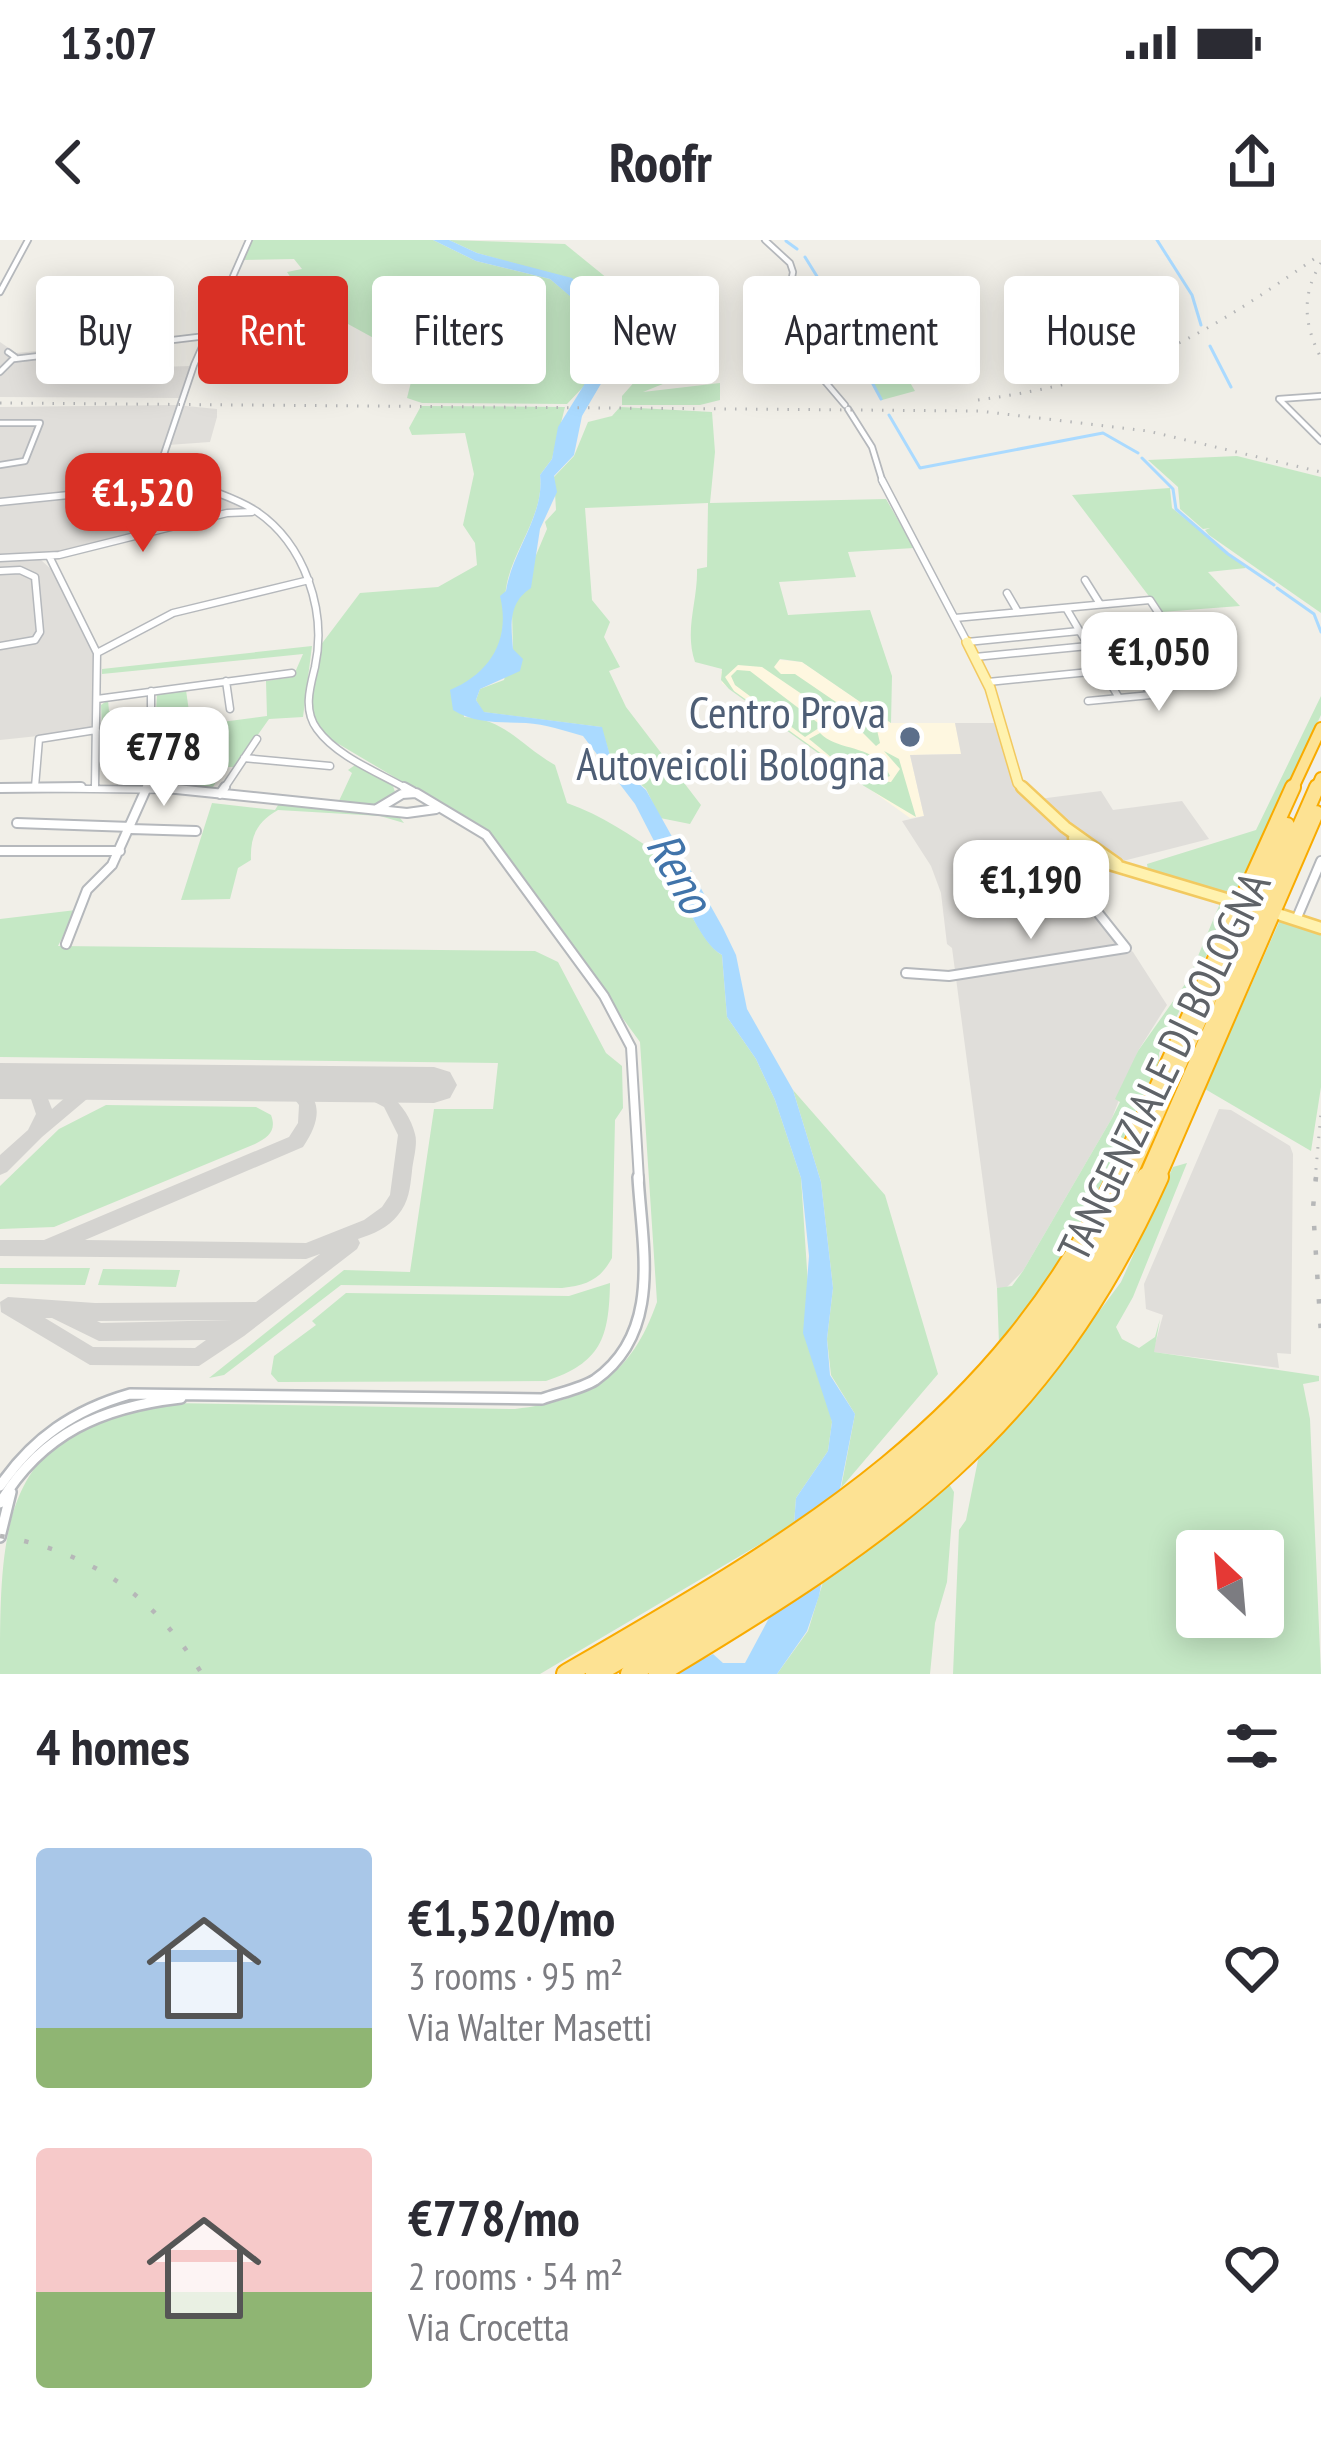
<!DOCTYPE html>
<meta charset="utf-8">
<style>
body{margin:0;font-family:"PT Sans Narrow",sans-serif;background:#f2f2f3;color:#2b2b33;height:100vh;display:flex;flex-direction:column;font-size:45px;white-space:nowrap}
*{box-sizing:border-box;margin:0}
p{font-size:39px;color:#7c7c81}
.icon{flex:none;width:66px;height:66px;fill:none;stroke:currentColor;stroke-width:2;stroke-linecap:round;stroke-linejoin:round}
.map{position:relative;height:1434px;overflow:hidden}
.panel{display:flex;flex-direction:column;background:#fff;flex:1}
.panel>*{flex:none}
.hud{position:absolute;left:36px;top:36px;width:1251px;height:108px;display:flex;gap:24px}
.needle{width:78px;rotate:334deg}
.tools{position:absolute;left:1176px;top:1290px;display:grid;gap:24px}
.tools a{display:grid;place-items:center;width:108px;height:108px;border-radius:12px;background:#fff;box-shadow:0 6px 30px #0003;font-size:60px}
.price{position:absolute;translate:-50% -102px;padding:0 27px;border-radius:24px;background:#fff;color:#222;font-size:39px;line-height:78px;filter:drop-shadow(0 3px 6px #0008)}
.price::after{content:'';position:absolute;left:50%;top:72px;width:36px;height:27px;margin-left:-18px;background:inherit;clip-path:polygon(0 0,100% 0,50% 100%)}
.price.selected{background:#d93025;color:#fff}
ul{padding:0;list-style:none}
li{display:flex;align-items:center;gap:36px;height:300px;padding:0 36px}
li span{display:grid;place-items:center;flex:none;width:336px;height:240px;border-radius:12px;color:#555}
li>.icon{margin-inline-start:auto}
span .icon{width:144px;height:144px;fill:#fffc;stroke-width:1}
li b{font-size:51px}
h2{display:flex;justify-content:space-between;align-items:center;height:144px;padding:0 36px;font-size:51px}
.tag{padding:0 42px;border-radius:12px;background:#fff;box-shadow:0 6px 30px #0003;font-size:42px;line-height:108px}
.tag.selected{background:#d93025;color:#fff}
.status{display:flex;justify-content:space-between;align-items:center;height:84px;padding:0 60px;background:#fff;direction:ltr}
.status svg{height:33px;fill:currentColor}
header{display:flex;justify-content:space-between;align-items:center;height:156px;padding:0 36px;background:#fff;font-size:54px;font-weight:700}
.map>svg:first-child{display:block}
.commercial{fill:#fef7e0}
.industrial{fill:#e0deda}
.green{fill:#c5e8c5;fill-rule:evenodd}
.water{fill:#aadaff}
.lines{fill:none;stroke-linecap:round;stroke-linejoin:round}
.stream{stroke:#aadaff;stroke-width:3}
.taxiway{fill:#d4d3d0;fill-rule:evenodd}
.runway{fill:#d4d3d0;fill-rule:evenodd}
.minor-far3-casing{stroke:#b5b8bc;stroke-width:8}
.minor-far2-casing{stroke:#b5b8bc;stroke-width:9}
.minor-far1-casing{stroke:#b5b8bc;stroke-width:12}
.minor-casing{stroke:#b5b8bc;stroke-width:14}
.major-far1-casing{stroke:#f2c960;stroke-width:12}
.major-casing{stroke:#f2c960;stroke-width:15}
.highway-far2-casing{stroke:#f9ab00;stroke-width:14}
.highway-far1-casing{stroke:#f9ab00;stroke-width:18}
.highway-casing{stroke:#f9ab00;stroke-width:22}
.minor-far3{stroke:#fff;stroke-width:4.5}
.minor-far2{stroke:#fff;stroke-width:6}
.minor-far1{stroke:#fff;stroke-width:8}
.minor{stroke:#fff;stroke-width:9}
.major-far1{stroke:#fff2af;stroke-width:9}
.major{stroke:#fff2af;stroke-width:10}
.highway-far2{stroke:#fde293;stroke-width:10}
.highway-far1{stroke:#fde293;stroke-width:14}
.highway{stroke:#fde293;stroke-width:18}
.rail-far1{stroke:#b6b7b8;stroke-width:3;stroke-dasharray:1.5 9;stroke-linecap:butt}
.rail{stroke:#b6b7b8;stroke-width:4.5;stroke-dasharray:4.5 20;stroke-linecap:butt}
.service-dot{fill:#5c6f8a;stroke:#fff;stroke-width:4.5}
.labels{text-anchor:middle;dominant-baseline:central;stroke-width:9;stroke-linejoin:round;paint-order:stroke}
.service-label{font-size:45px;fill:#4e5e75;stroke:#fff;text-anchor:end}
.street-label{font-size:45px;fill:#5f6368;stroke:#fff}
.water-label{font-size:48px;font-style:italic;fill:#4174aa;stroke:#fff}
</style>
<div class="status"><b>13:07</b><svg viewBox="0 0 49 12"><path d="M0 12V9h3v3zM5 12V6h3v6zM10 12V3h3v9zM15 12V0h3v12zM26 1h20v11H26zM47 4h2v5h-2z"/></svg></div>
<header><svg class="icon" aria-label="back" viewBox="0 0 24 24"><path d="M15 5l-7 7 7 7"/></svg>Roofr<svg class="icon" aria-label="share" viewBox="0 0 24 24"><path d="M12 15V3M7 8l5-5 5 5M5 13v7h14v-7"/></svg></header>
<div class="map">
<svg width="1321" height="1434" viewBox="0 0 1321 1434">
<rect width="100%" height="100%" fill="#f1efe8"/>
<path class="commercial" d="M748,417L802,422L891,483H955L962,514L910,515L924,576L910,578L722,443L721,432Z"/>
<path class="industrial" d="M159,99L158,127L190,126L179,158L0,157V102L16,113Z
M176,165L217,169V177L210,202L168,205L170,223L193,241L256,265L41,320L67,344L98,417L95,490L0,500V167Z
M955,483H994L1014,544L1073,603L1081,647L1093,677L1133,712L1167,765L1138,811L1112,878L1023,1031L1005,1049L997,1048L952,708L947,704L941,653L931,626L902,581L924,576L910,515L961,514Z
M1101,551L1113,570L1182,561L1209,599L1123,621L1088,602L1039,559Z
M1219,869L1231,870L1290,906L1293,914L1291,1114L1277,1113L1279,1128L1153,1112L1163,1075L1146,1069L1144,1044Z"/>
<path class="green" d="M249,0H433L476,21L550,39L603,83L613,98L585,145L567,164L422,163L407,158L411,142L401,113L306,61L286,40L291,38L287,32L302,29L294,19L237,20Z
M449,0L565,4L682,99L705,127L643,152L720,143V160L700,165H622V156L651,123C637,90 598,71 579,42L477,13Z
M895,117L915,151L882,160L860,119Z
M421,166L565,167L552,219L540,235C545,273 515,306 507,343C502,367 507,395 494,417C490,425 473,439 462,448L464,477C506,479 521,506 555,525L567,563C602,575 631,596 662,616C674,639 700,703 722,715L727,777L756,819L775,860L801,938L808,1045L832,1182L828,1211L796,1258L794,1284L540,1434H0C0,1285 0,1185 172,1163L515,1169C591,1160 631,1136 657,1062L640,802L487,592L315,490L308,474L317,410L360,353L438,347L477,325L475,303L463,285L474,234L465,193L412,195L409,188Z
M620,167L712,172L715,212L710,263L886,259L914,308L848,312L856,337L779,342L788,375L870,370L892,436L891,483L802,422L780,419L774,427L781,434H795L877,490L880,503L876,506L854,484L837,478L762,427L738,425L725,437L734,451L858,540L891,542L900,529L884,511L899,519L916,577L864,546L729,449L721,440L722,429L695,422C684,390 698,361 697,329L707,327L708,263L585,268L592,360L610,382L604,397L620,427L609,431L626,467L701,565L690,584L660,578L646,549L611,519L601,487L483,472L476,460L480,449L504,440L513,410L512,372L547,289L545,282L556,270L554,237L574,216L588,182L612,176Z
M1237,216L1321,237V373L1209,295L1205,290L1210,288L1203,289L1180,269L1178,247L1148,220Z
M1170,248L1172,268L1246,328L1208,332L1240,366L1161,372L1072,255Z
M1136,376L1159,409L1118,414L1096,380Z
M312,406L303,477L269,479L235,527H225L213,547L198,546L205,533L191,531L194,524L137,520L112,501V486L102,487L101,465L108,460L109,471L142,472L133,475V488L156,484L157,489L184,483V477L156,471L157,454L186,450L191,486L267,476L266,441L293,437L303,414L102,434V429Z
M737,430L750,431L822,486L805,497L735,445L731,436Z
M1321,456V475L1234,657L1148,630L1147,624L1256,590Z
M820,493C839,513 874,502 890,536C861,549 831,516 809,499Z
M358,523L392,543L396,555L376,566L338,563L352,533L348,530Z
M280,562L396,573L404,583L380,576L278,570C257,582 250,596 251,620L238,628L230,659L181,660L212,563L275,570Z
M1221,661L1231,665L1159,813V826L1071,1006L1067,1004L1059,1026L999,1104L997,1048L1012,1046L1023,1031L1112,878L1120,862L1115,859L1138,811L1188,740Z
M76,670L58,706L535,711L558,722L606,813L622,826L623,868L615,880L612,1018C600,1040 587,1045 562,1048L341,1045L224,1135L209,1138L344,1030L410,1032L434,869H493L498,823L0,817V679Z
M1280,680L1321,692V847L1311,911L1205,849Z
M793,850L885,955L938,1134L841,1248L855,1174L831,1135L827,1099L833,1048L821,942Z
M106,865L256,867L271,875C277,891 268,897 255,904L54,987L0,989V946L59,889Z
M1187,923L1133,1057L1116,1087L1122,1099L1139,1108L1155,1097L1160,1079L1154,1112L1319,1136V1141L1303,1144L1310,1179L1321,1434H953L959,1290L966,1280L979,1215L1044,1146L1121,1042L1173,927ZM1197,1311H1263V1377H1197Z
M0,1028H90L85,1045L0,1044Z
M103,1029L180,1030L176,1047L98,1045Z
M610,1043C609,1098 601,1123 546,1141L278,1142L271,1134L274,1116L316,1085L312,1081L346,1053L569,1056Z
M949,1244L954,1252L947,1342L935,1383L930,1434H777L808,1391L823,1342Z"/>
<path class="water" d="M433,0H449L477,13L572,38L629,96L582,176L574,215L554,236L557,252L540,289L531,348C508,363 511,385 513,409L523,419L520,431L480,449L476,460L484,472L602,487L611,519L646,550L723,688L736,715L747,769L793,850L821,942L833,1048L827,1099L830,1135L855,1174L819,1356L807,1391L777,1434H674L713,1414L723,1423H745L769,1378L794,1284L796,1258L828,1211L832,1182L803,1093L809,1016L801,938L775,860L756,819L727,777L722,715C699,702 688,661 670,640L671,634L635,564L583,496C565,491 545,484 526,483C501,482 475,484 453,470L450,450C489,434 511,401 500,356L506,351C512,311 545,275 540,235L552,219L558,187L613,98L612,92L550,39L476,21Z"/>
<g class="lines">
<path class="stream" d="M1157,0L1192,55L1201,85
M786,1L797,9
M805,17L818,38
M820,42L822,47
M830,63L860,121
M1210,106L1231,147
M866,131L881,159
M889,175L920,228L1103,193L1138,213
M1142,218L1173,249L1176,269L1228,314L1274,345
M1277,348L1314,374L1321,392"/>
<path class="taxiway" d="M9,834L43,846L52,869L75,849L119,835L125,837L128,842L125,847L87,859L42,897L7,932L0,935V915L28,890L36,874L30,856L3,846L0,841L3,836Z
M278,836C320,848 327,872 303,907L85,1000L306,1003L364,980L382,967L390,955L398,895L384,867L363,856L338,849L335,844L338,839C372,834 407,860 415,894C418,904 413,920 412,931C410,948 409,962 398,975C388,988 373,994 358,999L360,1003L357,1009L244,1096L199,1126L90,1125L1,1072L0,1062L8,1057L95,1063L256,1062L320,1014L306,1019L0,1016V1000H44L289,897L298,883L299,865L292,856L272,848L269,843L272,838ZM45,1078H52L99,1101L206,1100L195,1108L93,1107ZM232,1080L101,1083L97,1081Z"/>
<path class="runway" d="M0,823L434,827L450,832L457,845L450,858L434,863L0,859Z"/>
<defs>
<path id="minor-far3" d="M765,0L790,23L793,32L782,91L845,165
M0,52L28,0
M14,119L206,96
M0,132L15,117L8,112
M1321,156L1279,159L1321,201
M848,169L872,207L883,243
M0,183H40L25,221L0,225
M193,243L164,214L194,125L249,0"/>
<path id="minor-far2" d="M188,240C210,252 235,257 256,271C305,304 327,371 315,427C310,447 303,470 317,489C337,517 380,533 409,550
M882,240L967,402L1079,391
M0,262L98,252
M49,316L97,413L95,547
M0,318L59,315L227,273L252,272
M0,331L20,330L35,337L40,392L35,400L0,406
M1085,340L1100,364
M1007,353L1018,372
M1066,368L1119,458
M955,378L1150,360L1191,422L988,442
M97,413L173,373L309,340
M975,417L1088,406
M226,441L230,469
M151,451V477
M97,459L292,433
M1088,461L1151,455L1134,428
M145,476L153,480L141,484Z
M244,518L330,526
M35,547L39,499L96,490
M0,548L185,550
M146,550L151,519
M223,550L257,499"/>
<path id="minor-far1" d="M157,547L407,573L436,569
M404,547L413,552
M0,548L81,547
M220,554L225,547
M377,569L402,554L416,553L486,595L604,756L631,807L639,940
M17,583L131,587
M131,589L196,591
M0,611H120
M1296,680L1321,621
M66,704L87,650L112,625L147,547
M906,733L949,736L1126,708L1095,669L1082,614"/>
<path id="minor" d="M0,1246C33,1198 74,1170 130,1154L542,1159C558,1153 581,1149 595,1140C663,1092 642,1007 638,937
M0,1263C42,1193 102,1167 181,1158
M0,1297L11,1252"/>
<path id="major-far1" d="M967,402L990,448L1018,543L1025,550"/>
<path id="major" d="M1022,547L1065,587L1117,624
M1074,598L1086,617L1233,661
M1281,675L1321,688"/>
<path id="highway-far2" d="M1292,550L1321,488
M1316,550L1321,538"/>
<path id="highway-far1" d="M1115,940L1293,547
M1127,940L1287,585
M1145,940L1317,547
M1157,940L1316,573"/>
<path id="highway" d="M566,1434C797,1300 996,1188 1117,937
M595,1434C831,1296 1007,1194 1129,937
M630,1434C857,1297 1033,1189 1146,937
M658,1434C889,1295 1044,1192 1159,937"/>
</defs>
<use href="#minor-far3" class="minor-far3-casing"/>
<use href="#minor-far2" class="minor-far2-casing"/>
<use href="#minor-far1" class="minor-far1-casing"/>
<use href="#minor" class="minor-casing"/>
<use href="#major-far1" class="major-far1-casing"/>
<use href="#major" class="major-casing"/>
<use href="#highway-far2" class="highway-far2-casing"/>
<use href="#highway-far1" class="highway-far1-casing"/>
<use href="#highway" class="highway-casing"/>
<use href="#minor-far3" class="minor-far3"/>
<use href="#minor-far2" class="minor-far2"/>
<use href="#minor-far1" class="minor-far1"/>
<use href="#minor" class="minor"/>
<use href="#major-far1" class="major-far1"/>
<use href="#major" class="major"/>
<use href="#highway-far2" class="highway-far2"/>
<use href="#highway-far1" class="highway-far1"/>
<use href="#highway" class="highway"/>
<path class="rail-far1" d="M1321,23C1301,55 1304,85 1321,118
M978,160C1131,139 1197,101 1321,14
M0,163L979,171L1148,191L1321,232
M1315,940L1321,873"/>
<path class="rail" d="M1316,937L1313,968L1321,1094
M0,1296C91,1312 154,1355 202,1434"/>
</g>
<circle class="service-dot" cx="910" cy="497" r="12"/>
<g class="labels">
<g class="service-label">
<text x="886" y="471">Centro Prova<tspan x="886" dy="52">Autoveicoli Bologna</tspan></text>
</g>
<g class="street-label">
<text transform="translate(1163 826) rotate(-64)">TANGENZIALE DI BOLOGNA</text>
</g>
<g class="water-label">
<text transform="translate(681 632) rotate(61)">Reno</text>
</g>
</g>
</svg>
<div class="tools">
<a><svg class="needle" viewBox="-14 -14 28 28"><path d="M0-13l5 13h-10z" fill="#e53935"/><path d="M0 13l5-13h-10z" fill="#7c7c81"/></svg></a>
</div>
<b class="price selected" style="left:143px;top:315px">€1,520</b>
<b class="price" style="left:1159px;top:474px">€1,050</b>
<b class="price" style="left:164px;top:569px">€778</b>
<b class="price" style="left:1031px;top:702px">€1,190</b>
<div class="hud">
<a class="tag">Buy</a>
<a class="tag selected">Rent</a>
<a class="tag">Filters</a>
<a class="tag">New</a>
<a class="tag">Apartment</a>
<a class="tag">House</a>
</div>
</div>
<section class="panel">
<h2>4 homes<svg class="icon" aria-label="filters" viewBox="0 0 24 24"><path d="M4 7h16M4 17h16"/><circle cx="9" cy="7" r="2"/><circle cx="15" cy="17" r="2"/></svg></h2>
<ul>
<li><span style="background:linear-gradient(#a9c7e8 75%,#8fb573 0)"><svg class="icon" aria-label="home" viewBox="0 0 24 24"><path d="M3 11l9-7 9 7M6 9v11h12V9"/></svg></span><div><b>€1,520/mo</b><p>3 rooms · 95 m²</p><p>Via Walter Masetti</p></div><svg class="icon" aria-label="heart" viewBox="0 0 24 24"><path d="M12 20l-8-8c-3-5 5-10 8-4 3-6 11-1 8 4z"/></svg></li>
<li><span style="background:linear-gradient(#f6c9c9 60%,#8fb573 0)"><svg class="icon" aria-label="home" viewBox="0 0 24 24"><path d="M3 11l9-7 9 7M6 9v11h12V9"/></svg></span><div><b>€778/mo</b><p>2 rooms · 54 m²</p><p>Via Crocetta</p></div><svg class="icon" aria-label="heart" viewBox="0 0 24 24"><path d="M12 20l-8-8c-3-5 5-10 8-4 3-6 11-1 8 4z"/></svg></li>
</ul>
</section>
